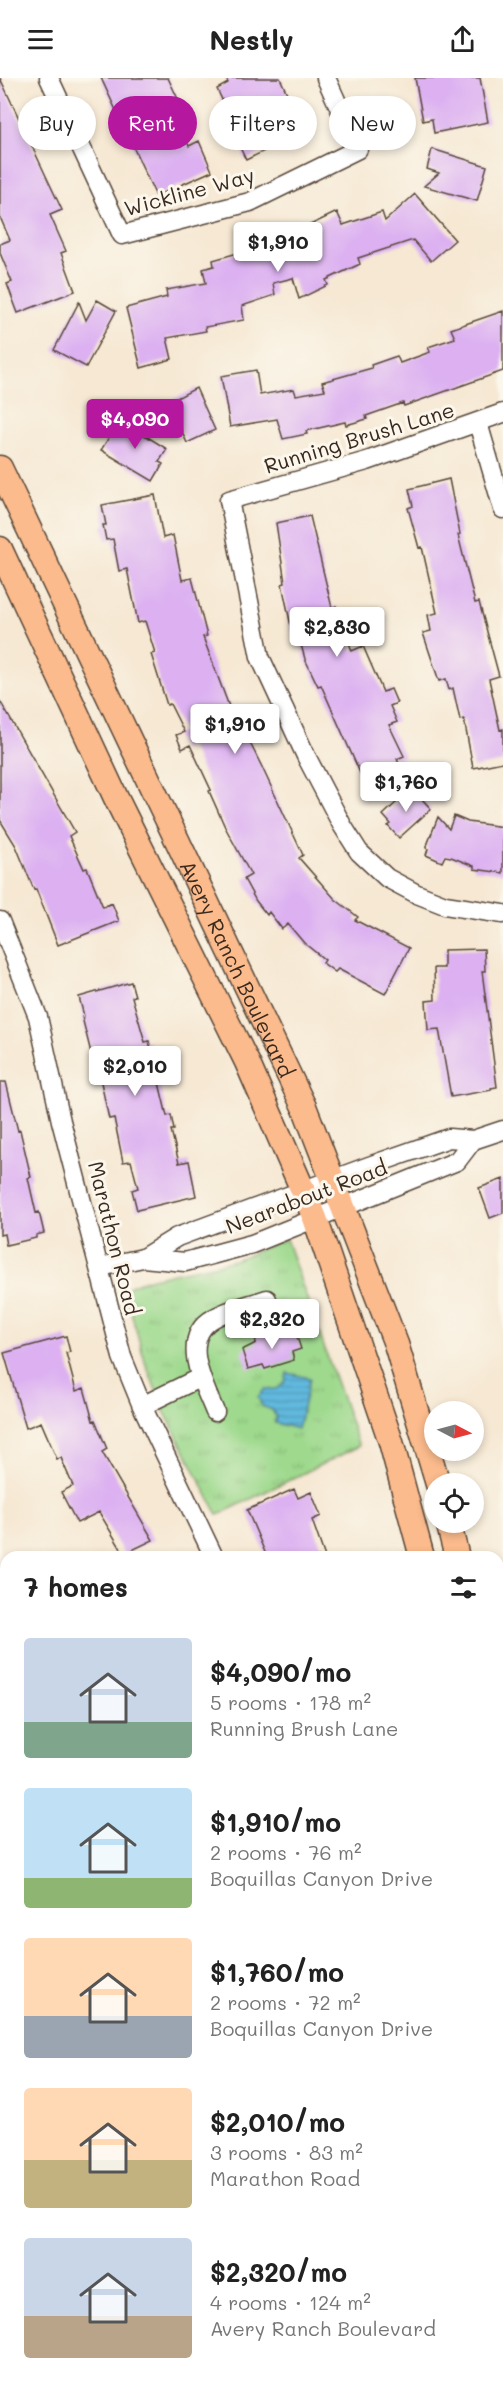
<!DOCTYPE html>
<meta charset="utf-8">
<style>
body{margin:0;font-family:Mali,sans-serif;background:#f2f2f2;color:#222;height:100vh;display:flex;flex-direction:column;font-size:22px;white-space:nowrap}
*{box-sizing:border-box;margin:0}
p{font-size:20px;color:#767676}
.icon{flex:none;width:33px;height:33px;fill:none;stroke:currentColor;stroke-width:2;stroke-linecap:round;stroke-linejoin:round}
.map{position:relative;flex:1;overflow:hidden}
.sheet{position:absolute;left:0px;top:1473px;width:504px;height:836px;display:flex;flex-direction:column;background:#fff;border-radius:18px 18px 0 0;box-shadow:0 3px 9px #0003}
.sheet>*{flex:none}
.banner{position:absolute;left:18px;top:18px;width:468px;height:54px;display:flex;gap:12px}
.needle{width:39px;rotate:96deg}
.fabs{position:absolute;left:424px;top:1323px;display:grid;gap:12px}
.fabs a{display:grid;place-items:center;width:60px;height:60px;border-radius:50%;background:#fff;box-shadow:0 3px 9px #0003;font-size:30px}
.price{position:absolute;translate:-50% -51px;padding:0 14px;border-radius:6px;background:#fff;color:#222;font-size:20px;line-height:39px;filter:drop-shadow(0 2px 3px #0008)}
.price::after{content:'';position:absolute;left:50%;top:36px;width:18px;height:14px;margin-left:-9px;background:inherit;clip-path:polygon(0 0,100% 0,50% 100%)}
.price.active{background:#b5179e;color:#fff}
ul{padding:0;list-style:none}
li{display:flex;align-items:center;gap:18px;height:150px;padding:0 24px}
li span{display:grid;place-items:center;flex:none;width:168px;height:120px;border-radius:6px;color:#555}
li>.icon{margin-inline-start:auto}
span .icon{width:72px;height:72px;fill:#fffc;stroke-width:1}
li b{font-size:26px}
h2{display:flex;justify-content:space-between;align-items:center;height:72px;padding:0 24px;font-size:26px}
.pill{padding:0 21px;border-radius:27px;background:#fff;box-shadow:0 3px 9px #0003;font-size:21px;line-height:54px}
.pill.active{background:#b5179e;color:#fff}
header{display:flex;justify-content:space-between;align-items:center;height:78px;padding:0 24px;background:#fff;font-size:27px;font-weight:700}
.map>svg:first-child{display:block}
.park{fill:url(#park-tufts);stroke:#6c8256;stroke-width:1.5}
.water{fill:url(#water-rules);stroke:#4e727e;stroke-width:1.5}
.building{fill:#dcb0f1}
.lines{fill:none;stroke-linecap:round;stroke-linejoin:round}
.minor-casing{stroke:#574639;stroke-width:21}
.major-casing{stroke:#574639;stroke-width:27}
.minor{stroke:#fff;stroke-width:18}
.major{stroke:#fbbb8c;stroke-width:24}
.labels{text-anchor:middle;dominant-baseline:central;stroke-width:6;stroke-linejoin:round;paint-order:stroke}
.street-label{font-size:21px;fill:#3b2a1e;stroke:#fbf7ec}
</style>
<header><svg class="icon" aria-label="menu" viewBox="0 0 24 24"><path d="M4 6h16M4 12h16M4 18h16"/></svg>Nestly<svg class="icon" aria-label="share" viewBox="0 0 24 24"><path d="M12 15V3M7 8l5-5 5 5M5 13v7h14v-7"/></svg></header>
<div class="map">
<svg width="503" height="2308" viewBox="0 0 503 2308">
<defs>
<pattern id="park-tufts" width="24" height="20" patternUnits="userSpaceOnUse" patternTransform="scale(1.5)"><rect width="24" height="20" fill="#9ed98d"/><path d="M3 7l-1-3M5 7V3M7 7l1-3M15 17l-1-3M17 17v-4M19 17l1-3" fill="none" stroke="#89ba79"/></pattern>
<pattern id="water-rules" width="6" height="5" patternUnits="userSpaceOnUse" patternTransform="scale(1.5)"><rect width="6" height="5" fill="#61badf"/><path d="M0 2.5h6" fill="none" stroke="#5197b4"/></pattern>
</defs>
<rect width="100%" height="100%" fill="#fbf7ec"/>
<filter id="ink" filterUnits="userSpaceOnUse"><feTurbulence type="fractalNoise" baseFrequency=".0167" numOctaves="2"/><feDisplacementMap in="SourceGraphic" scale="12" xChannelSelector="R" yChannelSelector="G"/><feConvolveMatrix kernelMatrix="1 2 1 2 8 2 1 2 1" color-interpolation-filters="sRGB"/></filter>
<filter id="wash" filterUnits="userSpaceOnUse"><feTurbulence type="fractalNoise" baseFrequency=".008" numOctaves="4" result="noise"/><feDisplacementMap in="SourceGraphic" scale="24" xChannelSelector="R" yChannelSelector="G"/><feGaussianBlur stdDeviation="1.35" result="paint"/><feColorMatrix in="noise" values="0 0 0 0 0 0 0 0 0 0 0 0 0 0 0 0 0 1.4 0 .05"/><feComposite in="paint" operator="in"/></filter>
<g filter="url(#wash)">
<rect width="100%" height="100%" fill="#f6e8d3"/>
<path class="park" d="M286,1161L359,1368L218,1437L164,1333L145,1284L125,1212C140,1198 211,1189 234,1182C252,1176 269,1168 286,1161Z"/>
<path class="water" d="M287,1295L310,1300L298,1351L275,1345L276,1339L272,1332L262,1328L258,1319L265,1311H277L285,1304Z"/>
<g id="blocks">
<path class="building" d="M0,0L62,132L50,137L66,173L61,175L75,213L18,235L7,206L12,204L0,175V166L10,162L0,139Z
M101,0H168L179,23L169,27L189,68L199,63L212,93L156,118Z
M226,0H280L295,33L297,32L307,52L246,82L231,51L235,49L217,11L228,5Z
M415,0H480L488,44L434,55L432,41L423,43Z
M432,71L487,88L477,123L424,108L439,95L427,91Z
M415,116L455,162L431,183L413,162L358,180L360,186L326,202L328,207L299,221L293,200L273,205L275,217L242,228L244,242L205,249L206,253L167,260L172,281L141,290L126,230L167,219L166,212L206,205L203,191L214,188L213,182L273,165L337,134L343,147L382,134L385,143Z
M97,222L116,233L86,289L54,272L79,224L86,242Z
M503,233V293L404,328L403,325L366,338L367,341L346,347L345,344L306,353L307,356L283,361L277,341L230,349L221,298L256,292L260,317L294,311L296,317L325,312L322,304L372,290L371,287L397,278L400,285L430,274L428,269L455,260L451,251Z
M196,310L215,352L187,365L169,324Z
M120,342L167,371L159,384L163,386L153,403L101,372Z
M449,401L460,456L458,457L475,525L479,524L499,598L489,601L500,652L503,651V684L473,690L464,641L460,642L453,610L449,612L446,601L439,603L423,555L431,553L428,537L437,535L422,469L419,470L408,430L413,428L409,411Z
M155,417L163,460L173,457L182,502L192,500L207,558L203,559L233,639L236,637L261,687L303,777L299,780L335,821L358,839L355,842L409,870L385,916L338,891L335,894L323,885L325,882L304,865L288,846L282,851L269,834L267,837L256,823L244,801L251,797L225,749L209,713L211,712L190,667L182,671L176,657L184,654L170,626L167,627L151,576L155,575L145,543L138,545L127,491L119,493L113,461L106,462L103,447H106L102,427Z
M310,438L332,530L336,528L345,563L348,562L352,573L363,568L383,614L391,611L397,625L390,628L397,644L389,647L404,678L397,681L403,695L368,713L321,607L318,608L305,581L298,556L295,557L292,553L289,539L282,506L285,505L276,445Z
M0,623L75,754L69,758L84,791L87,790L103,829L112,825L119,843L58,867L36,811L34,812L16,768L0,742Z
M412,710L431,731L399,760L388,748L391,746L383,737Z
M454,738L468,744L503,749V795L474,791V788L451,779L445,778L442,784L426,777L428,771L426,770L438,739L449,751Z
M484,871L485,893H482L497,1009L491,1010V1012L451,1019L439,951L428,952L426,923L435,922L434,890H444V872Z
M131,904L135,918L132,919L145,964L149,963L167,1038L171,1037L174,1052H171L179,1085L189,1083L196,1118L137,1132L132,1112L138,1110L131,1083L123,1084L114,1040L109,1041L97,986L94,987L82,939L84,938L79,919Z
M0,1004H6L18,1053L20,1052L31,1099L28,1100L36,1135L39,1134L44,1155L36,1157V1160L6,1167L4,1156L0,1157Z
M503,1101V1135L490,1140L479,1110Z
M284,1250L287,1258L296,1256L301,1271L292,1274L294,1282L265,1291L263,1287L248,1291L242,1272L256,1265L255,1259Z
M66,1258L70,1274L66,1275L76,1313L84,1310L93,1343L95,1342L107,1371L102,1374L153,1462L124,1476L99,1434L77,1445L61,1414L73,1408L61,1380L57,1381L41,1344L26,1350L4,1275Z
M294,1411L298,1420L311,1414L321,1438L312,1442L325,1479H267L247,1432Z"/>
</g>
</g>
<g filter="url(#ink)">
<use href="#blocks" fill-opacity="0" stroke="#574639" stroke-width="1.5"/>
<g class="lines">
<defs>
<path id="minor" d="M49,0L122,157L250,124L358,71L326,0
M503,335L367,383L229,422L260,579L306,678L342,747L359,774L387,800L417,816L445,827L503,836
M478,345L503,431
M0,843L38,939L61,1043L122,1279L142,1328L214,1479
M143,1180L177,1159L369,1088L449,1060L473,1062L503,1052
M100,1189L143,1180L185,1184L252,1166L457,1083L473,1062
M142,1328L201,1299
M215,1334C204,1307 178,1260 214,1240C229,1231 250,1227 267,1221
M0,1641L6,1639
M0,1926L6,1923
M0,1957L6,1968
M498,1959H503
M0,2095L6,2092
M0,2136L6,2133
M0,2294L6,2292
M251,2302L253,2308
M453,2302V2308"/>
<g id="major">
<path id="s1" d="M0,390L305,1031L396,1266L438,1406"/>
<path d="M0,471L116,720L247,984L315,1140L391,1364L422,1479"/>
<path d="M448,1444L457,1479"/>
<path d="M498,1697L503,1731"/>
<path d="M498,1996L503,2052"/>
</g>
</defs>
<use href="#minor" class="minor-casing"/>
<use href="#major" class="major-casing"/>
<use href="#minor" class="minor"/>
<use href="#major" class="major"/>
</g>
</g>
<g class="labels">
<g class="street-label">
<text transform="translate(189 113) rotate(-15)">Wickline Way</text>
<text transform="translate(359 359) rotate(-17)">Running Brush Lane</text>
<text stroke="none"><textPath href="#s1" startOffset="554">Avery Ranch Boulevard</textPath></text>
<text transform="translate(306 1118) rotate(-21)">Nearabout Road</text>
<text transform="translate(115 1160) rotate(76)">Marathon Road</text>
</g>
</g>
</svg>
<div class="fabs">
<a><svg class="needle" viewBox="-14 -14 28 28"><path d="M0-13l5 13h-10z" fill="#e53935"/><path d="M0 13l5-13h-10z" fill="#767676"/></svg></a>
<a><svg class="icon" aria-label="locate" viewBox="0 0 24 24"><circle cx="12" cy="12" r="6"/><path d="M12 2v4M12 18v4M2 12h4M18 12h4"/></svg></a>
</div>
<b class="price" style="left:278px;top:195px">$1,910</b>
<b class="price active" style="left:135px;top:372px">$4,090</b>
<b class="price" style="left:337px;top:580px">$2,830</b>
<b class="price" style="left:235px;top:677px">$1,910</b>
<b class="price" style="left:406px;top:735px">$1,760</b>
<b class="price" style="left:135px;top:1019px">$2,010</b>
<b class="price" style="left:272px;top:1272px">$2,320</b>
<div class="banner">
<a class="pill">Buy</a>
<a class="pill active">Rent</a>
<a class="pill">Filters</a>
<a class="pill">New</a>
</div>
<section class="sheet">
<h2>7 homes<svg class="icon" aria-label="filters" viewBox="0 0 24 24"><path d="M4 7h16M4 17h16"/><circle cx="9" cy="7" r="2"/><circle cx="15" cy="17" r="2"/></svg></h2>
<ul>
<li><span style="background:linear-gradient(#c9d6e8 70%,#7fa58c 0)"><svg class="icon" aria-label="home" viewBox="0 0 24 24"><path d="M3 11l9-7 9 7M6 9v11h12V9"/></svg></span><div><b>$4,090/mo</b><p>5 rooms · 178 m²</p><p>Running Brush Lane</p></div></li>
<li><span style="background:linear-gradient(#bfe0f5 75%,#8fb573 0)"><svg class="icon" aria-label="home" viewBox="0 0 24 24"><path d="M3 11l9-7 9 7M6 9v11h12V9"/></svg></span><div><b>$1,910/mo</b><p>2 rooms · 76 m²</p><p>Boquillas Canyon Drive</p></div></li>
<li><span style="background:linear-gradient(#ffd9b3 65%,#9aa5b1 0)"><svg class="icon" aria-label="home" viewBox="0 0 24 24"><path d="M3 11l9-7 9 7M6 9v11h12V9"/></svg></span><div><b>$1,760/mo</b><p>2 rooms · 72 m²</p><p>Boquillas Canyon Drive</p></div></li>
<li><span style="background:linear-gradient(#ffd9b3 60%,#c2b280 0)"><svg class="icon" aria-label="home" viewBox="0 0 24 24"><path d="M3 11l9-7 9 7M6 9v11h12V9"/></svg></span><div><b>$2,010/mo</b><p>3 rooms · 83 m²</p><p>Marathon Road</p></div></li>
<li><span style="background:linear-gradient(#c9d6e8 65%,#b9a48a 0)"><svg class="icon" aria-label="home" viewBox="0 0 24 24"><path d="M3 11l9-7 9 7M6 9v11h12V9"/></svg></span><div><b>$2,320/mo</b><p>4 rooms · 124 m²</p><p>Avery Ranch Boulevard</p></div></li>
</ul>
</section>
</div>
